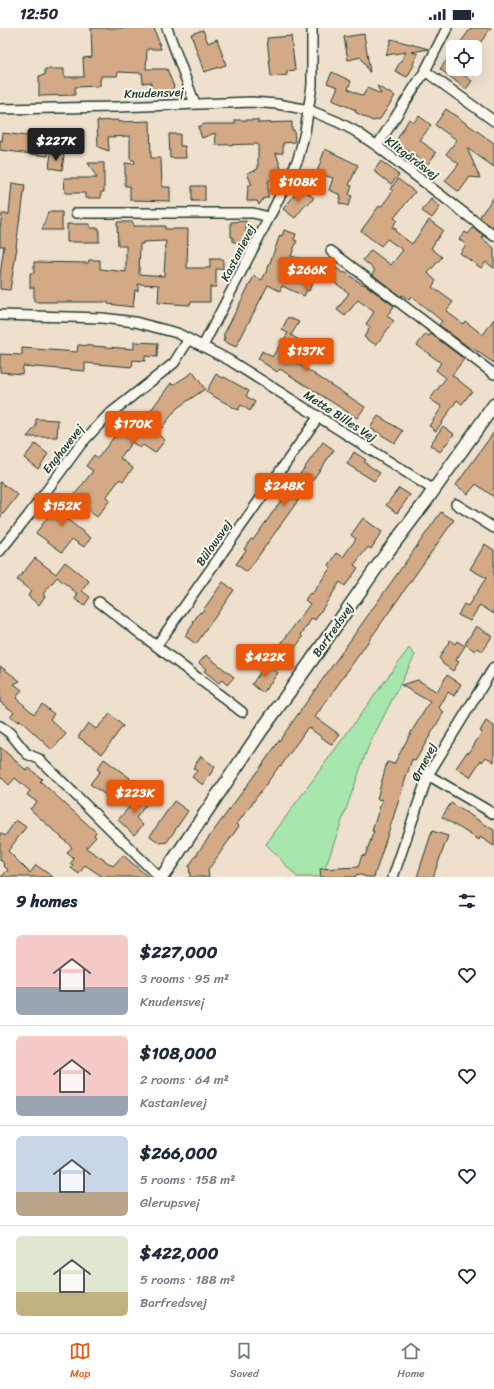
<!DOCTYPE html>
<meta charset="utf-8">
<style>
body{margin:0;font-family:Sriracha,sans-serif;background:#f6f6f7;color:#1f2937;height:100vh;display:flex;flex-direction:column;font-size:15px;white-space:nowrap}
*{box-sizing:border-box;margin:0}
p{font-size:13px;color:#747a83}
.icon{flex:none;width:22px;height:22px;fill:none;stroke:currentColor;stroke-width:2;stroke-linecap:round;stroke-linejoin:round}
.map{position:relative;height:849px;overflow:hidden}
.side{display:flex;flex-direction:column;background:#fff;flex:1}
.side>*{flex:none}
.fabs{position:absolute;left:446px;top:12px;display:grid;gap:8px}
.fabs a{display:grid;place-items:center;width:36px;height:36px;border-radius:6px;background:#fff;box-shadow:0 4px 16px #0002;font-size:20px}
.price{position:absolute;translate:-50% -34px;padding:0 9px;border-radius:4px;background:#ea580c;color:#fff;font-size:13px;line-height:26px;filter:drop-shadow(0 1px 2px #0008)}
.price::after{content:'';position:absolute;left:50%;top:24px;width:12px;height:9px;margin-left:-6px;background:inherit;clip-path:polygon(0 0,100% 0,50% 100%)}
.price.active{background:#222;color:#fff}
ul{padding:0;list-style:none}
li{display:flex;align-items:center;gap:12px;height:100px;padding:0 16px}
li+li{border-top:1px solid #e0e1e3}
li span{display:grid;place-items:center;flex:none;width:112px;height:80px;border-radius:6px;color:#555}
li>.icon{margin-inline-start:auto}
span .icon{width:48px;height:48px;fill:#fffc;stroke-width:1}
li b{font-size:17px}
h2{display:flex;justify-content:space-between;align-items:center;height:48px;padding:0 16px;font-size:17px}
.status{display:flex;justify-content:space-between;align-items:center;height:28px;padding:0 20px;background:#fff;direction:ltr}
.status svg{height:11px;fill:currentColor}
.menu{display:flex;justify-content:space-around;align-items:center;height:56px;border-top:1px solid #e0e1e3;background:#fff;font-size:11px;color:#747a83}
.menu a{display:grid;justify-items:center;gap:2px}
.menu .active{color:#ea580c}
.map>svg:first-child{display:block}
.green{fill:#a7e6ad;stroke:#639270}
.building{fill:#d4aa86;stroke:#1f3d34;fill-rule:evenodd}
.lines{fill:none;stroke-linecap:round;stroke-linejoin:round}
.minor-casing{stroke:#1f3d34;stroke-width:12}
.tertiary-casing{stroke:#1f3d34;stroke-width:15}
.minor{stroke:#fbf7ec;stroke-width:9}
.tertiary{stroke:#fbf7ec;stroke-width:12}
.labels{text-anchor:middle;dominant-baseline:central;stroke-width:4;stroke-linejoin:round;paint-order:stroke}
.street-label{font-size:12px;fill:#1f3d34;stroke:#fbf7ec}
</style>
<div class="status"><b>12:50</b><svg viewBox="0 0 49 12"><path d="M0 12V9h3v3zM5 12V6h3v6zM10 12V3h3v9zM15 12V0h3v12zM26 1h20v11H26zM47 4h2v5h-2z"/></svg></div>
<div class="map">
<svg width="494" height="849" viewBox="0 0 494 849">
<rect width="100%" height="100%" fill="#efe0cd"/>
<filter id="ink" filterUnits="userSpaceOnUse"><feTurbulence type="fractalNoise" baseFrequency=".025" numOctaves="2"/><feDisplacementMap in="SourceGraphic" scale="8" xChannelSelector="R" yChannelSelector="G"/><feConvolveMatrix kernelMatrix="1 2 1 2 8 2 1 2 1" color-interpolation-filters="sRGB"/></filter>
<g filter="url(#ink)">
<path class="green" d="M409,620L415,627L368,719L322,849H297L266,816Z"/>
<path class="building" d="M91,0H154L161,21H147L146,41H167L174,59L171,63L151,64V54L143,55L142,45L118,44L117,48H101V51H100V58L75,59V67L39,68V48L45,47V41H64V49H84L83,30L92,29Z
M471,0H491L477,19H457Z
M203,2L208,15L217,11L226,37L204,44L191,6Z
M364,6L370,44H369L361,29L348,32L344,9Z
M291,8L295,42L287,43V47L271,49L267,10Z
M391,11L429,21L412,24L418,26L413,36L414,37L407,49L395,43L406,24L386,27Z
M453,24V41H455L472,53L466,61L440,41Z
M332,44L351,53L348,61L363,68L367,60L381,66L377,58L395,68L380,91L373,93L355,84L356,82L332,72L338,59L327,55Z
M446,81L494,115V139L467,120L480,150L470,149L459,164L445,153L459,136L446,126L457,112L435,97Z
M419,88L431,97L420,112L436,125L427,137L407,122L395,115L409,91L414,94Z
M118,92V94L150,93L151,130H161L162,159H170V173L130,172V158H125V135L134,136L135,133L130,131V108L108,109L109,123L98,119L97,93Z
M235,92H258V95L292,94V102H294L295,114L283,115V125H276L283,147L268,153V170H264L259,177L257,173H247L248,157H252L247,145L258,141V116L216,117L215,105L202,110L198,99L205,96H235Z
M3,105L50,111L48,128L0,122V112L2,113Z
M169,106H180V118H185L186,130H170Z
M325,121L358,137L349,157L352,158L349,167L352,168L348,178L339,175L341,167L329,162L333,150L323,147L322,149L316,147Z
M51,125L64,127L62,142L49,140Z
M381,133L399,147L391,156L374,143Z
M88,135H104V164H101V170H85V165H65L64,150H97Z
M398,151L415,164L394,190L397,192L392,199L396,201L395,203L412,216L429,192L443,202L431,220L442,229L428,245L436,253L432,259L453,274L446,283L463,296L465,293L483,307L494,291V335L472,320L471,321L439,297L442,293L411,268L409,272L402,267L401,269L372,246L375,242L363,232L371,222L391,237L403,222L387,211L381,218L361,203L379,178L381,179L393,163L390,161Z
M12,155L25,157L21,188H20L16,219H17L10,262L0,261V247L4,218H0V200L2,186H9Z
M192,158H205V173H192Z
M301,159L314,170L308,177L306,176L295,190L283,181Z
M494,169V196L492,199L480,190L481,189L480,188Z
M431,171L440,179L432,190L422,183Z
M48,184H62V202H42Z
M246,193V209H243V214H233V209H231V194Z
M117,194H133V198H165V201H188L187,240H210V231H223V241H216V259H210V274H190V277L158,275L159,257L138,256V263L135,262L133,279L108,276V274H34V259L30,260V245H34V234L88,235L89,232H100V241L126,244V218H118ZM166,213L164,248L139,246L140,216H143V214Z
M67,196H90V200H99V214H67Z
M473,200L484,208L482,210L494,220V240L486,234L481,240L460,225L466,217L459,211L465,204L468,206Z
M284,202L296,206L294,212L297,213L291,228L324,238L328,234L343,245L344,244L364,257V256L394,278L387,288L394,293L376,317L364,309L370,299L366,296L374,284L358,272L345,288L337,282L349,265L331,252L330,254L317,244L309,263L307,262L304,268L282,258L280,263L268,257L236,319L223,313L225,309L223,308L254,248L262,252L268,240L280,207L282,208Z
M288,289L299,294L291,307L299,312L294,318L301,322L294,333L365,379L357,390L280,341L277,344L258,331L262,323L272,329L288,305L282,302Z
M426,306L429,308L431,306L464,331L452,347L472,363L462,376L457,372L436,403L429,398L442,379L430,371L446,350L436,342L441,335L417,317Z
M134,314L158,315L157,329L145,328V333L133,332L132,339L85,335V343L23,338L22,346L0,344V326L22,327V320L77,324L78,317L134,321Z
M193,344L205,361L177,380L157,406L165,412L155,425L143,417L140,420L132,414L120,430L133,440L123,453L120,451L106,469L110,472L97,489L72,470L93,443L86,438L94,427L98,430L120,401L128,407L146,384L148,386L171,355L173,357Z
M216,346L223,350L224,349L249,363L246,368L255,374L250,383L241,377L238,382L206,364Z
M378,388L403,403L395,415L370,400Z
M36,391L58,392L57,409H27L36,398Z
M443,398L454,406L440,424L430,417Z
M494,404V469L476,456L468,466L456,457Z
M323,414L334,422L247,544L236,536L246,522L244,521L251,511L253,512Z
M35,416L48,426L38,441L24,430Z
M354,424L366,432L364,434L380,445L374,453L347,436Z
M0,454L18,467L0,490Z
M399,460L410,467L397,485L386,477Z
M62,465L74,474L63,488L91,510L84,519L72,511L62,524L36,505L53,482L51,480Z
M441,484L454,492L315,689L340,707L332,717L308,699L281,738L280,737L237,796L239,798L208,842L209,849H190L189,838L201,820L262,737Z
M363,490L382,504L371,521L368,519L354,537L358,540L345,558L340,554L315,592L312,590L301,607L303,609L289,628L278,620L310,576L305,572L310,565L312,566L331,539L329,537L337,525L343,529L356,511L351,507Z
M485,516L494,522V586L480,577L470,593L458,587L464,576L468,578L486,550L470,541Z
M35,530L56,546L65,534L89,553L82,563L90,569L84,578L75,571L78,566L57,549L43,566L45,568L39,577L28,568L31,563L17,552Z
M223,554L234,562L196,616L185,608L194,595L193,594L200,584L201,585Z
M476,598L492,608L483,623L477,620L475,623L465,616Z
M450,612L455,616L457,613L465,618L456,632L459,634L453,643L443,636L441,632L439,630Z
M206,627L234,649L227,657L222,652L219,655L204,643L206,641L199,635Z
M266,636L278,645L263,665L252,656Z
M0,638L20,653L14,656L22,662L16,670L34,686L42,676L54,686L50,691L66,706L52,722L20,692L18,694L10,688L14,684L0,674Z
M447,647L461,656L454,668L448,664L439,680L444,684L415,733L412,731L374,849H367L357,846L355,849H321L320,841L358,839L362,827L365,828L374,803H372L382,772L377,771L387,734L394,736L413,701L430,674L401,657L418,652L437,664Z
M110,686L123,698L102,726L78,709L88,695L96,701Z
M486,693L494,698V734L486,729L482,734L481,732L470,749L456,740L467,724L469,725L482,704L480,703Z
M0,719L27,743L29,740L42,751L40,753L96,804L94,807L96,809L86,820L113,838L123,827L148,849H103L85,837L79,846L71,840L73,838L70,836L74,831L67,825L72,819L30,781L37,774L27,767L30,763L15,750L9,757L0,748Z
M201,728L215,739L203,757L192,749L197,743L193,740Z
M104,731L130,750L114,773L90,756L100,743L97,741Z
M143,763L151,770L136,790L143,797L134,807L118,792Z
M174,773L188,783L167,814L160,815L150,808Z
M451,775L494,802V818L480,809L479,812L442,789Z
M16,792L26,799L8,823L30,845L36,837L53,849H1L8,842L3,837L4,836L1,832L0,833V805L5,808Z
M432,803L448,808L433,849H417Z"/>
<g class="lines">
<defs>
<path id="minor" d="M167,0L195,76
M425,43L494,93
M0,81L117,79L252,74L277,76L309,82L338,94L355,103L377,118L494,208
M377,118L425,43L447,0
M76,185H253L269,189
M331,223L494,346
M0,287L102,290L135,294L177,305L229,332L434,462
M203,318L273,182L298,131L305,104L312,57V0
M456,476L494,500
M0,523L28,488L81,416L107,388L174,335L189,311
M99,574L242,684
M157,617L319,388
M0,698L10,705L27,726L39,731L159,849
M428,747L494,786
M393,849L428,747L494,639"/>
<path id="tertiary" d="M162,849L261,703L307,639L386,526L426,473L494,377"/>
</defs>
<use href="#minor" class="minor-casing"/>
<use href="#tertiary" class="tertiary-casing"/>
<use href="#minor" class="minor"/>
<use href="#tertiary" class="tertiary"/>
</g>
</g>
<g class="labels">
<g class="street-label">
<text transform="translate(154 65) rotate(-2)">Knudensvej</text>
<text transform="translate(412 130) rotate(37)">Klitgårdsvej</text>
<text transform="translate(238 225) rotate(-63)">Kastanievej</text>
<text transform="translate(340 388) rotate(33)">Mette Billes Vej</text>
<text transform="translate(63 421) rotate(-52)">Enghavevej</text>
<text transform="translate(214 515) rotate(-55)">Bülowsvej</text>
<text transform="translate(333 602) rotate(-55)">Barfredsvej</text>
<text transform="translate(424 734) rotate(-63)">Ørnevej</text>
</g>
</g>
</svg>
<div class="fabs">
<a><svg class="icon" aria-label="locate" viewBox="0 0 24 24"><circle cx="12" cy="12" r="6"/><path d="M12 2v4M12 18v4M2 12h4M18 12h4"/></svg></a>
</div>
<b class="price active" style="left:56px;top:134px">$227K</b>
<b class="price" style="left:298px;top:175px">$108K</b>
<b class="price" style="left:307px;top:263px">$266K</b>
<b class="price" style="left:306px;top:344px">$137K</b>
<b class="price" style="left:133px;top:417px">$170K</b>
<b class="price" style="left:284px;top:479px">$248K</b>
<b class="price" style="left:62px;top:499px">$152K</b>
<b class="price" style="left:265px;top:650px">$422K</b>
<b class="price" style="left:135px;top:786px">$223K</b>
</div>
<section class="side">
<h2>9 homes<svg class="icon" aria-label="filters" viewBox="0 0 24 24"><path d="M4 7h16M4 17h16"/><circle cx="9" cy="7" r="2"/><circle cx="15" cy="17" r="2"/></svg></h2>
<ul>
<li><span style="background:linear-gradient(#f6c9c9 65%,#9aa5b1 0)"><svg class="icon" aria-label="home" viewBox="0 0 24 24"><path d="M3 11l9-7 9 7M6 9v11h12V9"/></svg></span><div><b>$227,000</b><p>3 rooms · 95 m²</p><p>Knudensvej</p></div><svg class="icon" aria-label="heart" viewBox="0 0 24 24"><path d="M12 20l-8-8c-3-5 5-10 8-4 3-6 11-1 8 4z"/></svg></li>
<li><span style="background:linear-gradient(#f6c9c9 75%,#9aa5b1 0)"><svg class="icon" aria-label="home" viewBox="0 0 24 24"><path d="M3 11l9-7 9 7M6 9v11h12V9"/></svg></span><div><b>$108,000</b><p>2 rooms · 64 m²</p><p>Kastanievej</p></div><svg class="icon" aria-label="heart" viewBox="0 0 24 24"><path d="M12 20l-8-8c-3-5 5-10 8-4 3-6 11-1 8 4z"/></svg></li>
<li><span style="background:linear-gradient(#c9d6e8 70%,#b9a48a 0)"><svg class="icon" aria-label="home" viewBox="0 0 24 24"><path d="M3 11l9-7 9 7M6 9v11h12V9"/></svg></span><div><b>$266,000</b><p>5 rooms · 158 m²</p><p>Glerupsvej</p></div><svg class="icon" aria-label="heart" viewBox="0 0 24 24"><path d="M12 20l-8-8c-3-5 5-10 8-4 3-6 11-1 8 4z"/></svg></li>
<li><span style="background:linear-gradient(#dfe7d0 70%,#c2b280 0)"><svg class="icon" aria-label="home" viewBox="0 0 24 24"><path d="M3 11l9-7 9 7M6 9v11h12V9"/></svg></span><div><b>$422,000</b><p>5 rooms · 188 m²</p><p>Barfredsvej</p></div><svg class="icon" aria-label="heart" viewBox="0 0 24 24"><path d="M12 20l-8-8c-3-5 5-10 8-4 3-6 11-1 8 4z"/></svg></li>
</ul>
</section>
<nav class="menu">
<a class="active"><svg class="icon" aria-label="map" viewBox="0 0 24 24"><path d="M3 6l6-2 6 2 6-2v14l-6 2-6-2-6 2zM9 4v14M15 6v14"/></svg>Map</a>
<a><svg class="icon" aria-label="saved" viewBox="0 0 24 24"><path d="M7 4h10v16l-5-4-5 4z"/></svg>Saved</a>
<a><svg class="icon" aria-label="home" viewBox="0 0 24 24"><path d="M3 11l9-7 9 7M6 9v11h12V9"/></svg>Home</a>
</nav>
